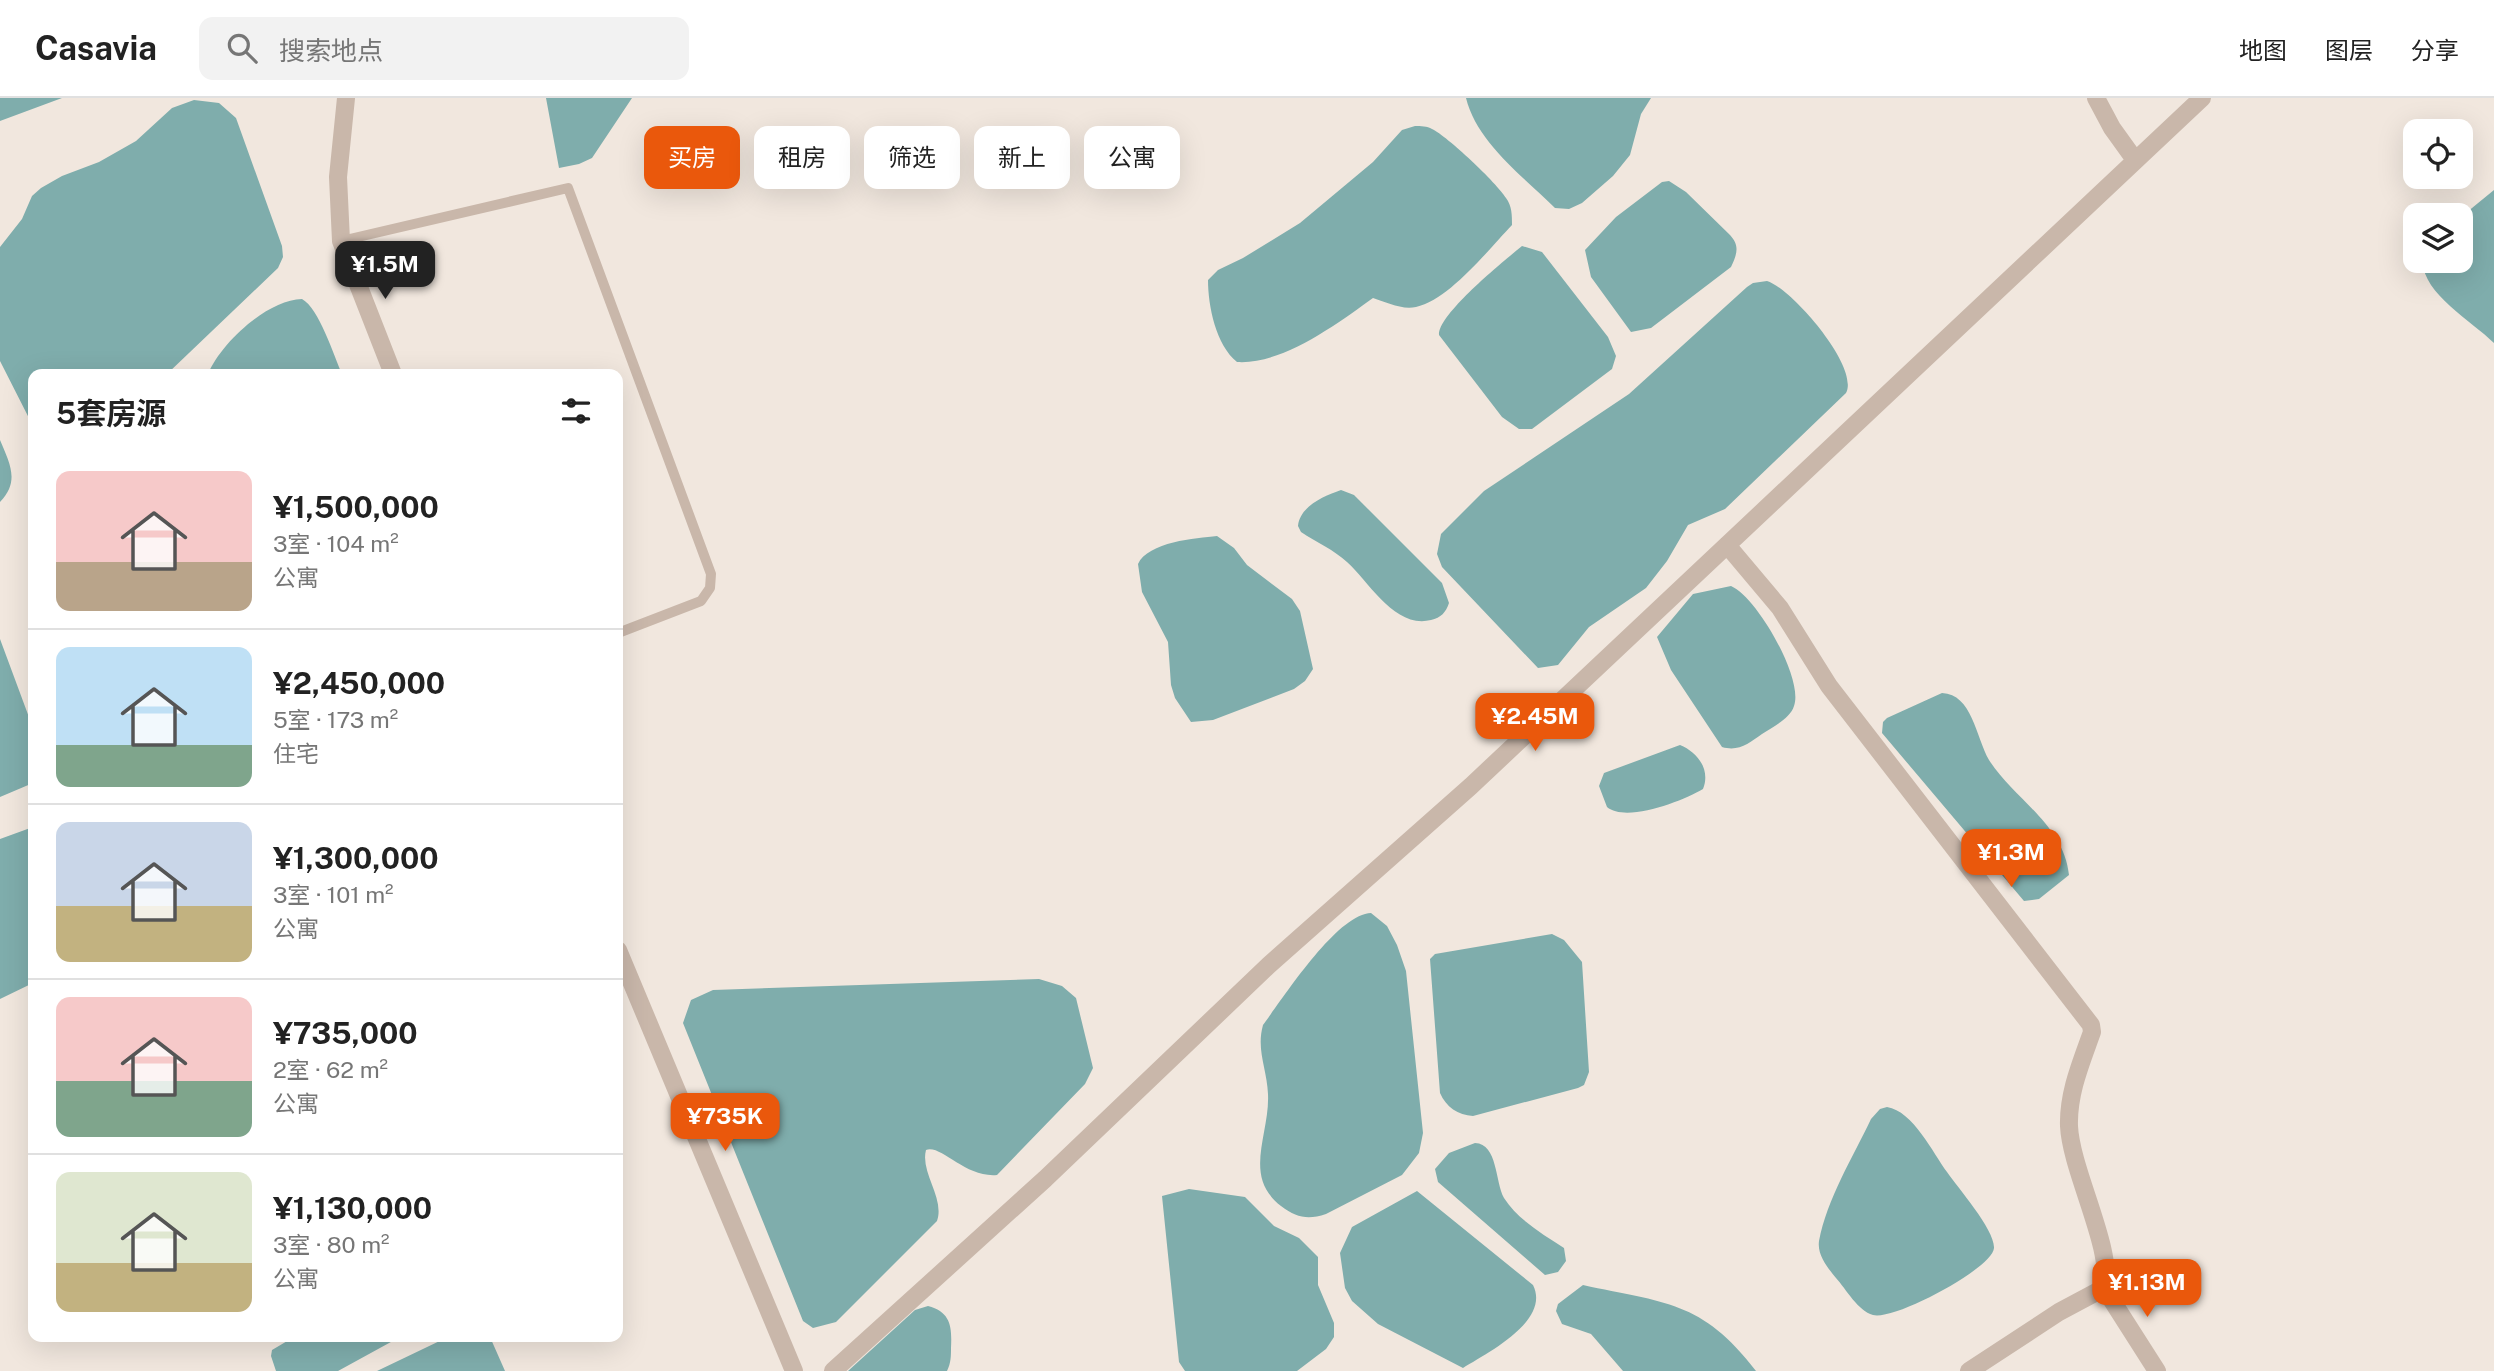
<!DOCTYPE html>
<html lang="zh">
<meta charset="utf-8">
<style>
body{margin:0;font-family:"Public Sans","Noto Sans SC",sans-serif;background:#f2f2f2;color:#222;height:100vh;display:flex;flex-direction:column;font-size:26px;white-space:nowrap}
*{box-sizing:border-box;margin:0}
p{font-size:23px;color:#767676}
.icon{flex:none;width:38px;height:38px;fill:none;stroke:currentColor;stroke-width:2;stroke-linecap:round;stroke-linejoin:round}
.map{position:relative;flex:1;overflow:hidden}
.sheet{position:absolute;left:28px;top:271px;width:595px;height:973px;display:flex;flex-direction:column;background:#fff;border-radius:14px;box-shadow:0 7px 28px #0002}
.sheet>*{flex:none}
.top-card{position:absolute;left:644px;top:28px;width:665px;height:63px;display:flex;gap:14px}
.controls{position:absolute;left:2403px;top:21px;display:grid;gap:14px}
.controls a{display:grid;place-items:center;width:70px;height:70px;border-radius:14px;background:#fff;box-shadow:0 7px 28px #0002;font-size:35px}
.price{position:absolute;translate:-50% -60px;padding:0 16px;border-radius:14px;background:#ea580c;color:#fff;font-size:23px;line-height:46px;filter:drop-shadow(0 2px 4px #0008)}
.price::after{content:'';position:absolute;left:50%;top:42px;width:21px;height:16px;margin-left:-10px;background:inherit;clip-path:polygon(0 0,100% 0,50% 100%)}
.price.selected{background:#222;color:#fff}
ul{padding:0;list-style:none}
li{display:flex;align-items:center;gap:21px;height:175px;padding:0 28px}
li+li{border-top:2px solid #e0e0e0}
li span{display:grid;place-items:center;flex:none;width:196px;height:140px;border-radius:14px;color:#555}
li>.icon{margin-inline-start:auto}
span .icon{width:84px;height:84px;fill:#fffc;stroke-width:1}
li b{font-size:30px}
h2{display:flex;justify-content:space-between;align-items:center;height:84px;padding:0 28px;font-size:30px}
.tag{padding:0 24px;border-radius:14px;background:#fff;box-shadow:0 7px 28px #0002;font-size:24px;line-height:63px}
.tag.selected{background:#ea580c;color:#fff}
header{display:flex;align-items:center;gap:42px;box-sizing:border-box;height:98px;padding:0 35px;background:#fff;border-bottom:2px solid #e0e0e0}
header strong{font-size:33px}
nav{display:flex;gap:38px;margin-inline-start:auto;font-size:24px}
.search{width:490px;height:63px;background:#f2f2f2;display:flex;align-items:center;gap:18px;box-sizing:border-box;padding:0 24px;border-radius:14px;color:#767676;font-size:26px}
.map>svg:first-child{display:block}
.water{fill:#7fadac}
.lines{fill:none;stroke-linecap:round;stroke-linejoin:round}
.service{stroke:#c9b7aa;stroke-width:10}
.minor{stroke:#c9b7aa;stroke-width:18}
</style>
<header>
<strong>Casavia</strong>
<div class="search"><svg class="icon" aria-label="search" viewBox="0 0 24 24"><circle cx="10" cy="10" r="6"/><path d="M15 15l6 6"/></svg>搜索地点</div>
<nav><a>地图</a><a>图层</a><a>分享</a></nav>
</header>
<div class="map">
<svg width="2494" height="1273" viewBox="0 0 2494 1273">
<rect width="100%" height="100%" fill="#f1e7de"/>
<path class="water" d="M0,0H62L0,23Z
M546,0H632L592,60L579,66L559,70Z
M1466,0H1651L1641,16L1630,57L1613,78L1582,105L1569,111L1555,110C1524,79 1477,45 1466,0Z
M194,2L219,5L236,20L282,148L283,159L278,170L167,276H33V328L0,263V149L22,121L32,98L41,90L62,78L99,64L136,43L172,10Z
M1415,28C1421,28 1427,28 1432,31C1447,38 1497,85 1506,100C1512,108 1512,117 1512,127C1489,151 1449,202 1416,209C1401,212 1386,204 1373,200C1337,226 1282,267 1237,264C1216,247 1208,208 1208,182L1218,172L1243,160L1300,125L1373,64L1402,32Z
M1669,83L1686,94L1730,137C1740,148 1737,156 1731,169L1651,230L1631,234L1591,179L1585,152L1616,119L1662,84Z
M2494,92V245C2472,223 2422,195 2423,163H2460L2461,119Z
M1522,148L1542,154L1608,239L1616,258L1612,271L1532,331H1519L1502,319L1439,237C1438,216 1504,163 1522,148Z
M1767,183C1791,190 1860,269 1846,295L1725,411L1688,427L1667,463L1646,490L1589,529L1558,567L1538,570L1442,469L1437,456L1441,436L1484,393L1629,296L1747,189L1753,185Z
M302,201C319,210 334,258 342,276H208C221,245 267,202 302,201Z
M0,342C10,366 20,383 0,404Z
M1341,392L1354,397L1442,485L1449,505C1446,514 1441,520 1431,522C1395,531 1370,485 1347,464C1334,452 1316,444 1301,434L1298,428C1300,408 1324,398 1341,392Z
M1217,438L1234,450L1247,467L1292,501L1300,513L1313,571L1305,583L1294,591L1213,622L1191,624L1175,600L1171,587L1168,544L1142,494L1138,466C1148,444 1196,440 1217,438Z
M1731,488C1757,499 1804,581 1794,608C1790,621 1772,629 1762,636C1749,645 1739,654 1722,649L1671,572L1657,539L1693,496Z
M0,541L33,630V685L0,699Z
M1942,595C1972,596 1976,639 1989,662C2014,701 2064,727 2069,777L2039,801L2024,803L1882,635L1883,624L1887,620Z
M1680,647C1697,654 1711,671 1703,691C1683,703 1626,725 1607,709L1599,688L1604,675Z
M33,729V885L0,901V741Z
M1371,815L1387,828L1397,847L1406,873L1423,1035L1419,1055L1402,1077L1326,1116C1308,1122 1297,1120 1281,1108C1242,1078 1270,1037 1268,996C1267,971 1256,952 1263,927C1284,899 1337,816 1371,815Z
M1552,836L1564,842L1582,864L1589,974L1584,987L1578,990L1473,1018C1458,1017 1446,1009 1440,995L1430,861L1435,856Z
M1039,881L1062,888L1076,900L1093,970L1085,986L997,1077C965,1080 941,1046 926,1052C920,1075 945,1100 937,1123L836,1224L813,1230L803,1223L683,925L691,902L713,892Z
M1887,1009C1913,1013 1933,1055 1947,1074C1958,1090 1995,1132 1994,1150C1993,1170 1894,1223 1873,1217C1858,1213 1846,1191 1836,1180C1828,1170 1817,1157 1819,1143C1827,1101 1853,1059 1871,1021L1880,1011Z
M1475,1045C1498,1046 1495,1084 1504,1100C1518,1122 1543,1136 1564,1150L1566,1163L1558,1174L1545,1177L1438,1084L1435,1071L1449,1055Z
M1189,1091L1245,1099L1274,1128L1299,1140L1318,1159V1187L1334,1225V1239L1326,1251L1297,1273H1185L1179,1264L1162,1098Z
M1417,1093L1533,1187C1551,1223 1487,1255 1463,1270L1378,1226L1352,1203L1345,1190L1340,1155L1352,1129Z
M1583,1187C1664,1205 1702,1202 1756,1273H1623L1591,1236L1562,1226L1556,1213L1558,1206Z
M928,1208C951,1214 952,1229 951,1250C951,1258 951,1265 947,1273H848L915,1212Z
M294,1239H400L338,1273H276L271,1258L272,1252Z
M448,1239H490L505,1273H377Z"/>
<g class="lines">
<path class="service" d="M341,143L568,90L711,476L710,490L701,503L618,535"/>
<path class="minor" d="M346,0L338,79L341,143L393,276
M2096,0L2112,30L2135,62
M1727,447L1780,510L1829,588L2091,927L2092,934C2081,965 2068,995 2069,1028C2071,1073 2115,1154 2104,1190L2059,1214L1969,1273
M618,852L794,1273
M2104,1190L2157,1273
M833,1273L1045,1081L1269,867L1471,688L2202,0"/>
</g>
</svg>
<div class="controls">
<a><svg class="icon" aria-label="locate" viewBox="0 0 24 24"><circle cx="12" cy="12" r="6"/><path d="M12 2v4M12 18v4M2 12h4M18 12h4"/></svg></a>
<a><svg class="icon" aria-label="layers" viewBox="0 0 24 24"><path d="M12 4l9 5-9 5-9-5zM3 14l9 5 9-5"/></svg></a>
</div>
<b class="price selected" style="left:385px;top:203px">¥1.5M</b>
<b class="price" style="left:1535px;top:655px">¥2.45M</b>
<b class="price" style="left:2011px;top:791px">¥1.3M</b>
<b class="price" style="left:725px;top:1055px">¥735K</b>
<b class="price" style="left:2147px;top:1221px">¥1.13M</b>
<div class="top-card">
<a class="tag selected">买房</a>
<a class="tag">租房</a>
<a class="tag">筛选</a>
<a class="tag">新上</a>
<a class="tag">公寓</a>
</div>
<section class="sheet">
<h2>5套房源<svg class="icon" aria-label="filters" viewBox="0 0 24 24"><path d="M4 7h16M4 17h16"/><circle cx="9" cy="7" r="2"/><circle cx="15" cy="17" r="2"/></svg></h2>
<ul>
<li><span style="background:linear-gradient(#f6c9c9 65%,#b9a48a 0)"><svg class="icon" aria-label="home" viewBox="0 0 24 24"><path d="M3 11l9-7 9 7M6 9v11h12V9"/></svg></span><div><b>¥1,500,000</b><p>3室 · 104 m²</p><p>公寓</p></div></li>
<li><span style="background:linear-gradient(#bfe0f5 70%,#7fa58c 0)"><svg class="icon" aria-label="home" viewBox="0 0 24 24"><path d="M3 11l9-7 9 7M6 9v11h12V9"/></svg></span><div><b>¥2,450,000</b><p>5室 · 173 m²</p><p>住宅</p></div></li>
<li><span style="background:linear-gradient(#c9d6e8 60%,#c2b280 0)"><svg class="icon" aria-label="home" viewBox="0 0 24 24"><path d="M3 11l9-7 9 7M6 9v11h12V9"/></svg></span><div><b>¥1,300,000</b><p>3室 · 101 m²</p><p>公寓</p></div></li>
<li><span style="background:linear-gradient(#f6c9c9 60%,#7fa58c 0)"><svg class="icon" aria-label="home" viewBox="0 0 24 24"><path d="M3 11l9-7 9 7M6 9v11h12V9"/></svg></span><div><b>¥735,000</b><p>2室 · 62 m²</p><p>公寓</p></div></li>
<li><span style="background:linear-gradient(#dfe7d0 65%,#c2b280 0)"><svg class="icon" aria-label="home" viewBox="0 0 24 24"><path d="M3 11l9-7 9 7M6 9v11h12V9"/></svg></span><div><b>¥1,130,000</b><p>3室 · 80 m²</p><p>公寓</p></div></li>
</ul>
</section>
</div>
